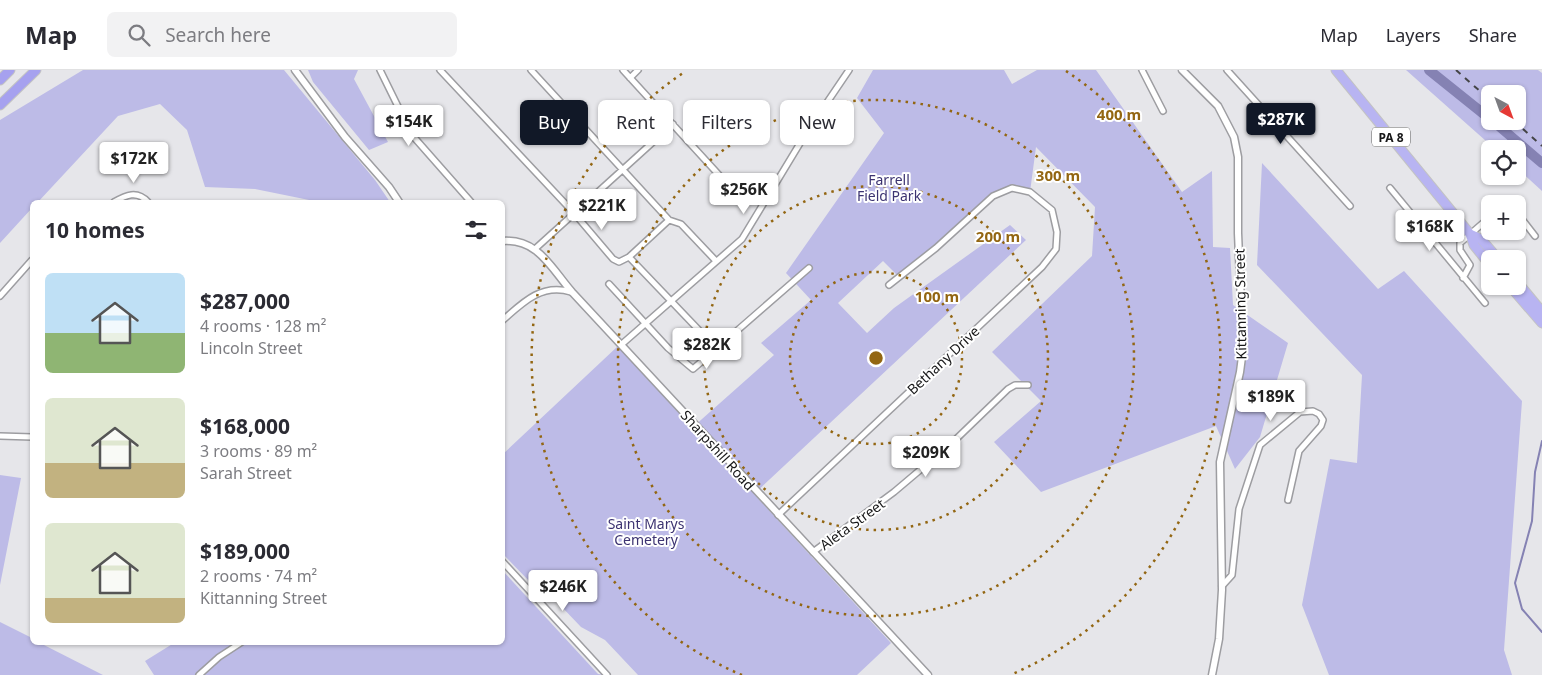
<!DOCTYPE html>
<meta charset="utf-8">
<style>
body{margin:0;font-family:"Noto Sans",sans-serif;background:#f2f2f3;color:#2b2b33;height:100vh;display:flex;flex-direction:column;font-size:19px;white-space:nowrap}
*{box-sizing:border-box;margin:0}
p{font-size:16px;color:#7c7c81}
.icon{flex:none;width:28px;height:28px;fill:none;stroke:currentColor;stroke-width:2;stroke-linecap:round;stroke-linejoin:round}
.map{position:relative;flex:1;overflow:hidden}
.sheet{position:absolute;left:30px;top:130px;width:475px;height:445px;display:flex;flex-direction:column;background:#fff;border-radius:8px;box-shadow:0 1px 4px #0004}
.sheet>*{flex:none}
.hud{position:absolute;left:520px;top:30px;width:475px;height:45px;display:flex;gap:10px}
.needle{width:32px;rotate:139deg}
.tools{position:absolute;left:1481px;top:15px;display:grid;gap:10px}
.tools a{display:grid;place-items:center;width:45px;height:45px;border-radius:8px;background:#fff;box-shadow:0 1px 4px #0004;font-size:25px}
.price{position:absolute;translate:-50% -42px;padding:0 11px;border-radius:5px;background:#fff;color:#222;font-size:16px;line-height:32px;filter:drop-shadow(0 1px 2px #0008)}
.price::after{content:'';position:absolute;left:50%;top:30px;width:15px;height:11px;margin-left:-8px;background:inherit;clip-path:polygon(0 0,100% 0,50% 100%)}
.price.selected{background:#111827;color:#fff}
ul{padding:0;list-style:none}
li{display:flex;align-items:center;gap:15px;height:125px;padding:0 15px}
li span{display:grid;place-items:center;flex:none;width:140px;height:100px;border-radius:8px;color:#555}
li>.icon{margin-inline-start:auto}
span .icon{width:60px;height:60px;fill:#fffc;stroke-width:1}
li b{font-size:21px}
h2{display:flex;justify-content:space-between;align-items:center;height:60px;padding:0 15px;font-size:21px}
.tag{padding:0 18px;border-radius:8px;background:#fff;box-shadow:0 1px 4px #0004;font-size:18px;line-height:45px}
.tag.selected{background:#111827;color:#fff}
header{display:flex;align-items:center;gap:30px;box-sizing:border-box;height:70px;padding:0 25px;background:#fff;border-bottom:1px solid #e1e1e2}
header strong{font-size:24px}
nav{display:flex;gap:28px;margin-inline-start:auto;font-size:18px}
.search{width:350px;height:45px;background:#f2f2f3;display:flex;align-items:center;gap:12px;box-sizing:border-box;padding:0 18px;border-radius:8px;color:#7c7c81;font-size:19px}
.map>svg:first-child{display:block}
.green{fill:#bdbbe7;fill-rule:evenodd}
.lines{fill:none;stroke-linecap:round;stroke-linejoin:round}
.stream{stroke:#8582b3;stroke-width:2}
.river{stroke:#8582b3;stroke-width:10}
.minor-casing{stroke:#9d9da1;stroke-width:8}
.tertiary-casing{stroke:#9d9da1;stroke-width:9}
.trunk-casing{stroke:#c3c3c3;stroke-width:11}
.motorway-casing{stroke:#c3c3c3;stroke-width:11}
.minor{stroke:#fff;stroke-width:5}
.tertiary{stroke:#fff;stroke-width:6}
.trunk{stroke:#b8b4f2;stroke-width:9}
.motorway{stroke:#a6a1ef;stroke-width:9}
.rail{stroke:#444446;stroke-width:2;stroke-dasharray:6 6;stroke-linecap:butt}
.ring{fill:none;stroke:#936612;stroke-width:2.5;stroke-dasharray:2.5 5}
.labels{text-anchor:middle;dominant-baseline:central;stroke-width:4;stroke-linejoin:round;paint-order:stroke}
.shield{fill:#fff;stroke:#5d5d5d;stroke-width:1}
.shield-label{font-size:12px;font-weight:bold;fill:#171718}
.park-label{font-size:14px;fill:#3c3371;stroke:#fff}
.street-label{font-size:14px;fill:#171718;stroke:#fff}
.centre{fill:#936612;stroke:#fff;stroke-width:2.5}
.ring-label{font-size:15px;text-anchor:middle;font-weight:bold;fill:#936612;stroke:#fff;stroke-width:4;stroke-linejoin:round;paint-order:stroke}
</style>
<header>
<strong>Map</strong>
<div class="search"><svg class="icon" aria-label="search" viewBox="0 0 24 24"><circle cx="10" cy="10" r="6"/><path d="M15 15l6 6"/></svg>Search here</div>
<nav><a>Map</a><a>Layers</a><a>Share</a></nav>
</header>
<div class="map">
<svg width="1542" height="605" viewBox="0 0 1542 605">
<rect width="100%" height="100%" fill="#e6e6ea"/>
<path class="green" d="M83,0H284L375,110L390,132H319L255,119L205,117L187,60L160,34L118,46L38,132H32V138L0,173V50Z
M308,0H358L354,9L388,72L369,80L313,12Z
M873,0H1004L1012,14L1037,0H1096L1182,122L1212,101L1213,177L1230,178L1233,235L1288,273L1260,367L1235,399L1216,356L1041,422L994,372L1041,331L992,282L1092,186L1095,137L1036,77L1030,122L1012,118L993,126L899,207L883,191L838,233L867,263L894,238L1010,155L1026,170L754,424L891,573L857,605H638L605,570L581,557L537,511L530,512L503,484V384L618,276L693,357L774,285L761,273L811,230L786,203L884,63L857,28Z
M1406,0H1538L1542,3V121L1518,99V79H1495ZM1490,24H1518V51H1490Z
M1262,93L1378,219L1404,201L1522,331L1504,580L1512,605H1329L1302,535L1330,389L1357,393L1362,305L1257,195Z
M0,405L21,408L0,515Z
M503,501L598,604L606,605H154L145,591L174,573L502,572Z
M0,552L32,568V572L40,573L103,605H0Z"/>
<g class="lines">
<path class="stream" d="M1542,371L1535,402L1532,451L1515,513L1522,539L1542,562"/>
<path class="river" d="M1429,0L1490,49
M1493,51L1542,93"/>
<defs>
<path id="minor" d="M380,0L412,65L471,132
M440,0L574,143L613,189L619,192L629,187L669,150
M531,0L669,150L681,154L716,191
M623,0L719,105
M1142,0L1163,41
M1227,0L1350,136
M630,8L638,0
M1390,118L1485,233
M114,132C126,125 137,120 148,132
M1507,134H1509
M1518,144L1535,166
M536,178L673,54
M629,187L716,278
M1463,208L1470,195L1460,180V173L1490,147
M609,214L668,278L693,299L809,198
M0,226L32,190
M502,251C523,232 542,213 571,222
M622,274L742,169L805,65L849,0
M0,366L32,367
M778,445L1042,197L1056,179L1057,162L1052,140L1030,122L1012,118L993,126L936,178L889,215
M813,482L894,422L952,373L1008,319L1015,315H1028
M502,491L607,605
M1222,516L1232,505L1239,439L1260,375L1300,342L1313,341L1319,344L1323,350L1321,356L1299,381L1288,430
M199,605L219,587L242,572"/>
<path id="tertiary" d="M295,0L345,67L389,117L399,132
M1182,0L1218,36L1234,67L1238,87V163L1243,279L1240,302L1220,392L1222,520L1219,569L1212,605
M502,171C538,168 551,198 572,222L928,605"/>
<path id="trunk" d="M1336,0L1470,164L1474,175L1490,195
M1470,164L1481,169L1498,189
M1518,213L1542,242
M1510,216L1542,253"/>
<path id="motorway" d="M0,10L10,0
M0,35L36,0"/>
</defs>
<use href="#minor" class="minor-casing"/>
<use href="#tertiary" class="tertiary-casing"/>
<use href="#trunk" class="trunk-casing"/>
<use href="#motorway" class="motorway-casing"/>
<use href="#minor" class="minor"/>
<use href="#tertiary" class="tertiary"/>
<use href="#trunk" class="trunk"/>
<use href="#motorway" class="motorway"/>
<path class="rail" d="M1456,0L1490,30
M1514,51L1542,76"/>
</g>
<g class="ring">
<circle cx="876" cy="288" r="86"/>
<circle cx="876" cy="288" r="172"/>
<circle cx="876" cy="288" r="258"/>
<path d="M742 605A344 344 0 0 1 686 1M1066 1A344 344 0 0 1 1010 605"/>
</g>
<g class="labels">
<rect class="shield" x="1372" y="57.5" width="38" height="19" rx="4"/>
<g class="shield-label">
<text x="1391" y="67">PA 8</text>
</g>
<g class="park-label">
<text x="889" y="109">Farrell<tspan x="889" dy="16">Field Park</tspan></text>
<text x="646" y="453">Saint Marys<tspan x="646" dy="16">Cemetery</tspan></text>
</g>
<g class="street-label">
<text transform="translate(1240 234) rotate(-91)">Kittanning Street</text>
<text transform="translate(943 290) rotate(-43)">Bethany Drive</text>
<text transform="translate(718 380) rotate(48)">Sharpshill Road</text>
<text transform="translate(852 454) rotate(-36)">Aleta Street</text>
</g>
</g>
<circle cx="876" cy="288" r="8" class="centre"/>
<g class="ring-label">
<text x="1119" y="50">400 m</text>
<text x="1058" y="111">300 m</text>
<text x="998" y="172">200 m</text>
<text x="937" y="232">100 m</text>
</g>
</svg>
<div class="tools">
<a><svg class="needle" viewBox="-14 -14 28 28"><path d="M0-13l5 13h-10z" fill="#e53935"/><path d="M0 13l5-13h-10z" fill="#7c7c81"/></svg></a>
<a><svg class="icon" aria-label="locate" viewBox="0 0 24 24"><circle cx="12" cy="12" r="6"/><path d="M12 2v4M12 18v4M2 12h4M18 12h4"/></svg></a>
<a>+</a>
<a>−</a>
</div>
<b class="price selected" style="left:1281px;top:75px">$287K</b>
<b class="price" style="left:409px;top:77px">$154K</b>
<b class="price" style="left:134px;top:114px">$172K</b>
<b class="price" style="left:744px;top:145px">$256K</b>
<b class="price" style="left:602px;top:161px">$221K</b>
<b class="price" style="left:1430px;top:182px">$168K</b>
<b class="price" style="left:707px;top:300px">$282K</b>
<b class="price" style="left:1271px;top:352px">$189K</b>
<b class="price" style="left:926px;top:408px">$209K</b>
<b class="price" style="left:563px;top:542px">$246K</b>
<div class="hud">
<a class="tag selected">Buy</a>
<a class="tag">Rent</a>
<a class="tag">Filters</a>
<a class="tag">New</a>
</div>
<section class="sheet">
<h2>10 homes<svg class="icon" aria-label="filters" viewBox="0 0 24 24"><path d="M4 7h16M4 17h16"/><circle cx="9" cy="7" r="2"/><circle cx="15" cy="17" r="2"/></svg></h2>
<ul>
<li><span style="background:linear-gradient(#bfe0f5 60%,#8fb573 0)"><svg class="icon" aria-label="home" viewBox="0 0 24 24"><path d="M3 11l9-7 9 7M6 9v11h12V9"/></svg></span><div><b>$287,000</b><p>4 rooms · 128 m²</p><p>Lincoln Street</p></div></li>
<li><span style="background:linear-gradient(#dfe7d0 65%,#c2b280 0)"><svg class="icon" aria-label="home" viewBox="0 0 24 24"><path d="M3 11l9-7 9 7M6 9v11h12V9"/></svg></span><div><b>$168,000</b><p>3 rooms · 89 m²</p><p>Sarah Street</p></div></li>
<li><span style="background:linear-gradient(#dfe7d0 75%,#c2b280 0)"><svg class="icon" aria-label="home" viewBox="0 0 24 24"><path d="M3 11l9-7 9 7M6 9v11h12V9"/></svg></span><div><b>$189,000</b><p>2 rooms · 74 m²</p><p>Kittanning Street</p></div></li>
</ul>
</section>
</div>
